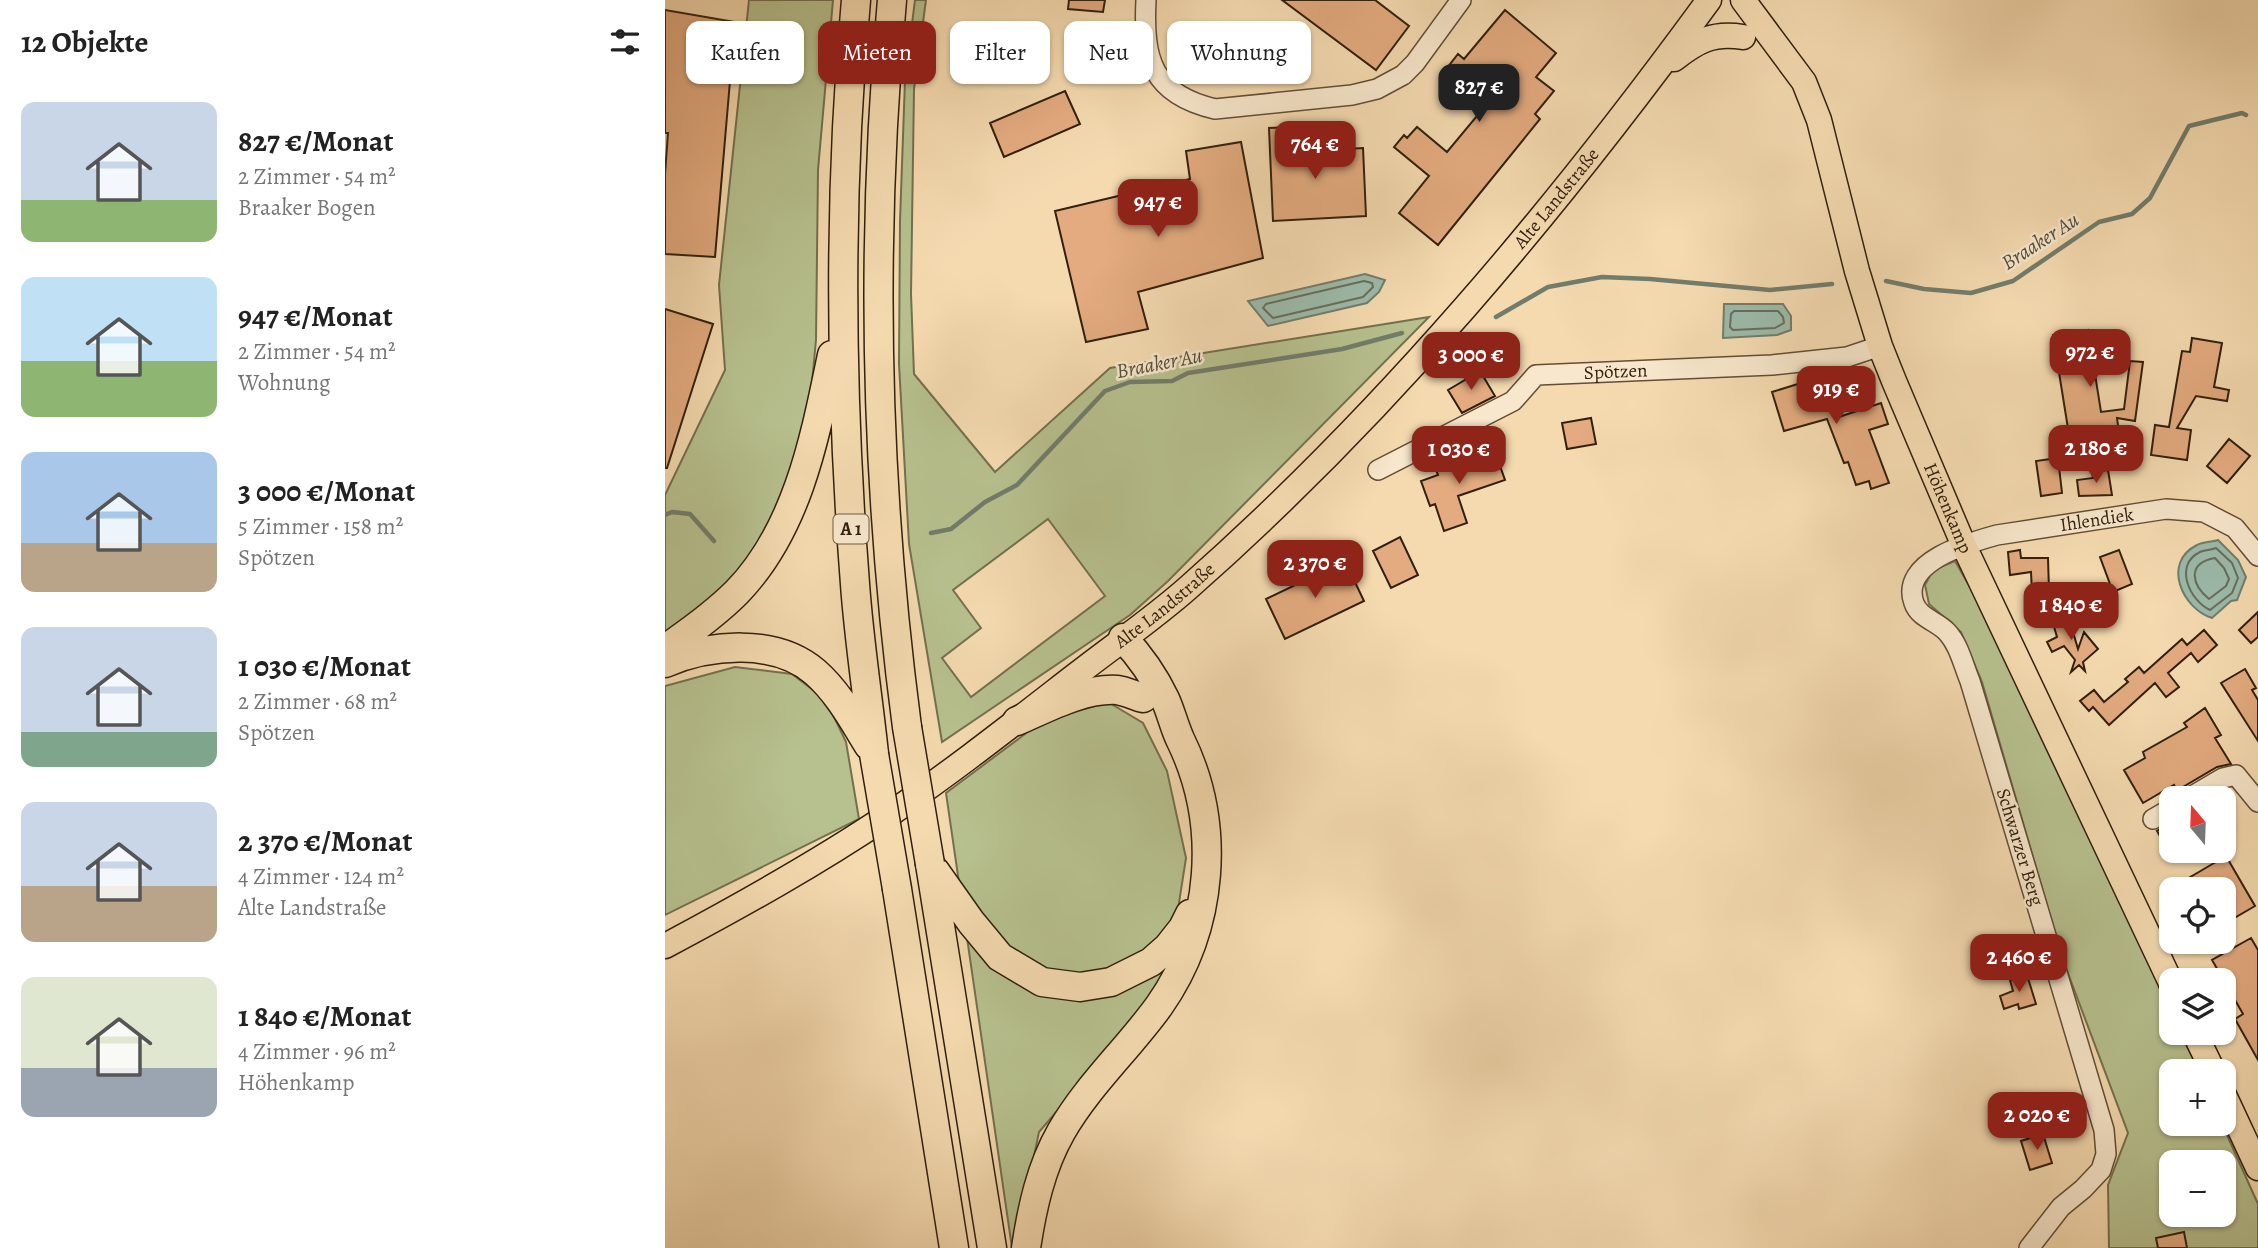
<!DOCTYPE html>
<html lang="de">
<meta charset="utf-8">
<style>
body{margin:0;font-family:Alegreya,serif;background:#f2f2f2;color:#222;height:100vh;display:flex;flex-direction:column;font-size:26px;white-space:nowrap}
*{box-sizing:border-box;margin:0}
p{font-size:23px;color:#767676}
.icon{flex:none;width:38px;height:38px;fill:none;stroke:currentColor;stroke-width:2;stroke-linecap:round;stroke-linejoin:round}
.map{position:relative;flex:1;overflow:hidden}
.panel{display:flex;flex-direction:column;background:#fff;width:665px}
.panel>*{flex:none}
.hud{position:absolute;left:21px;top:21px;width:665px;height:63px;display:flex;gap:14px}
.needle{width:46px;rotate:341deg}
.tools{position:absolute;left:1494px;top:786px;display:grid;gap:14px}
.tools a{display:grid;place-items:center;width:77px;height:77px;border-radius:14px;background:#fff;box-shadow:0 2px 5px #0004;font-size:35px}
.price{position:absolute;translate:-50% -60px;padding:0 16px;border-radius:14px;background:#8f2418;color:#fff;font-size:23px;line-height:46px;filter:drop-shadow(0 2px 4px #0008)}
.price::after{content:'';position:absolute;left:50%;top:42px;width:21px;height:16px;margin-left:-10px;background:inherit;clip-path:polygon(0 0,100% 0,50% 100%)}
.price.selected{background:#222;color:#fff}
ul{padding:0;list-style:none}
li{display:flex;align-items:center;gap:21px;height:175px;padding:0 21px}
li span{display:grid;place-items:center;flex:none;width:196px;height:140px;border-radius:14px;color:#555}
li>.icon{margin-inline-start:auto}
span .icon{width:84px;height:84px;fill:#fffc;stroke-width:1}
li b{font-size:30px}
h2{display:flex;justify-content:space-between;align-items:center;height:84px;padding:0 21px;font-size:30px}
.pill{padding:0 24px;border-radius:14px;background:#fff;box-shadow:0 2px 5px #0004;font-size:24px;line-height:63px}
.pill.selected{background:#8f2418;color:#fff}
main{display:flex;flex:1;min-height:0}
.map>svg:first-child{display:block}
.green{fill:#b7c18f;stroke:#74704e;stroke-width:2;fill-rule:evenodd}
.water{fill:#9cbbab;stroke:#717d6c;stroke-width:2}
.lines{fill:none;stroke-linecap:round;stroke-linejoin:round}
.shore{stroke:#666e5c;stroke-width:2}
.stream{stroke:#717d6c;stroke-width:4.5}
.building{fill:#e3ab7f;stroke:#31200d;stroke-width:2}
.minor-casing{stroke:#624e36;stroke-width:22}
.major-casing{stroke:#31200d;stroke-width:27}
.highway-casing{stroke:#31200d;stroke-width:31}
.minor{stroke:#f8e7cc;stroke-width:19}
.major{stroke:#f5dab0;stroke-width:24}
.highway{stroke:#f5dab0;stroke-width:28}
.highway-bridge-casing{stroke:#31200d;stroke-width:31;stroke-linecap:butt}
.highway-bridge{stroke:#f5dab0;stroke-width:28}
.labels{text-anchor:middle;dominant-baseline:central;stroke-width:5;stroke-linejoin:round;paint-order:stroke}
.shield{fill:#f8e7cc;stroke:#6d5c46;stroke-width:2}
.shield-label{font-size:18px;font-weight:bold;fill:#31200d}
.street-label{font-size:19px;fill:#31200d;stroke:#f8e7cc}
.water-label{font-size:21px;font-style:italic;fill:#514e3c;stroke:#f8e7cc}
</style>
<main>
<section class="panel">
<h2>12 Objekte<svg class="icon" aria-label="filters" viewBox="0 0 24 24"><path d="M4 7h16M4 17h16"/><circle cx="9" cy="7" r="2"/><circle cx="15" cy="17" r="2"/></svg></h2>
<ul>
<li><span style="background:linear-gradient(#c9d6e8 70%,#8fb573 0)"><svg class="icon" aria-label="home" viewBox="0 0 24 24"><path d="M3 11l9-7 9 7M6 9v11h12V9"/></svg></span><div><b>827 €/Monat</b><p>2 Zimmer · 54 m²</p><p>Braaker Bogen</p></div></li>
<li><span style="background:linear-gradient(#bfe0f5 60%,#8fb573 0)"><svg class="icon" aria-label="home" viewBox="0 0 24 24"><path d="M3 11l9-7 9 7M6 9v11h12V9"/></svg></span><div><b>947 €/Monat</b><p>2 Zimmer · 54 m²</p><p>Wohnung</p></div></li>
<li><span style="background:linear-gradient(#a9c7e8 65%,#b9a48a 0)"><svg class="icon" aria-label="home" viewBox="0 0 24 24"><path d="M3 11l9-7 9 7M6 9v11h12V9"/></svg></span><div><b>3 000 €/Monat</b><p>5 Zimmer · 158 m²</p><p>Spötzen</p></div></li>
<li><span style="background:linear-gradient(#c9d6e8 75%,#7fa58c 0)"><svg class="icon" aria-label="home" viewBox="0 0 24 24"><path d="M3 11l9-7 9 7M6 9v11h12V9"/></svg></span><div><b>1 030 €/Monat</b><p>2 Zimmer · 68 m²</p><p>Spötzen</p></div></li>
<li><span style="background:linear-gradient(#c9d6e8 60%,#b9a48a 0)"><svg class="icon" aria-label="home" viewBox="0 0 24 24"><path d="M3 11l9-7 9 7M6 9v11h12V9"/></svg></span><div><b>2 370 €/Monat</b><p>4 Zimmer · 124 m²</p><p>Alte Landstraße</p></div></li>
<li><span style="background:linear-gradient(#dfe7d0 65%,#9aa5b1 0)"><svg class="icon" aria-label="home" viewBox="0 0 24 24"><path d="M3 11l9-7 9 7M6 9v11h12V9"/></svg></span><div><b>1 840 €/Monat</b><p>4 Zimmer · 96 m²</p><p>Höhenkamp</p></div></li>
</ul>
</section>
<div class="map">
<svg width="1593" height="1248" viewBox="0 0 1593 1248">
<rect width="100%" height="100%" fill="#f5dab0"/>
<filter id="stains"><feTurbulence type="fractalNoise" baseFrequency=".00286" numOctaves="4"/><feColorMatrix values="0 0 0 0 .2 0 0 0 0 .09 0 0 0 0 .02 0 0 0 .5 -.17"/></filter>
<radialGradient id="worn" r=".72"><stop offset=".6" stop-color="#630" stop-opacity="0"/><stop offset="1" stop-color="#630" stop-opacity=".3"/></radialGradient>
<path class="green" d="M84,0H168L153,170L151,340L145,403L125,481L85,560L38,610L0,638V495L60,370L54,285Z
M250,0H261L249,89L246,294L249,374L330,472L445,368L764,317L503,581L465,615L277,742L244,544L234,364L235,221L240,80ZM383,519L440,596L306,697L277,658L316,628L288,590Z
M1290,561L1314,603L1507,1013V1032L1516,1033L1534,1071H1507V1124H1557L1593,1204V1248H1444L1443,1185L1463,1133L1398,960L1317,682L1296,632L1264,604L1260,585L1268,570ZM1507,1162H1559V1214H1507Z
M70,667L127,674L161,700L181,742L194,819L0,915V686Z
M443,702L478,723L502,771L521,858L503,973L447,1047L374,1132L350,1248H347L281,793L376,722Z"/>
<path class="water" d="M700,274L720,280L714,292L702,303L603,326L583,301Z
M1059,304H1118L1126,316V330L1112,335L1058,338Z
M1553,540L1573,560L1581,577L1572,600L1566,601L1547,618C1518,609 1496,563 1532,545C1537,542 1547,542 1553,540Z"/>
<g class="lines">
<path class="shore" d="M699,281L707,283L708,287L698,297L608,318L598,308L601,304Z
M1069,311H1113L1118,317L1119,323L1110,328L1068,330L1065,327L1066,314Z
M1551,548L1567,563L1573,578L1567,593L1545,610C1525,601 1508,565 1535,552C1539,550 1546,550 1551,548Z
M1550,558L1559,568L1564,579L1561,586L1544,599C1526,584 1522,563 1550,558Z"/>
<path class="stream" d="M1221,281L1259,289L1306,293L1348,281L1434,222L1467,214L1485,198L1524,126L1577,113L1581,115
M831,317L883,287L937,277L985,279L1105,290L1167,284
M0,515L7,512L25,514L49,541
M266,533L286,529L320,502L352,485L440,391L465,382L507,381L523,373L677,349L737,333"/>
</g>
<path class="building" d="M404,0H440L438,12L403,9Z
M617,0H710L744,26L711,70Z
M0,10L70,22L50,257L0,254V174L3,133H0Z
M840,10L891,53L871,77L889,91L870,114L875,119L773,245L734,213L764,176L729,147L739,135L742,138L752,127L782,152L817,110L775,77L793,54L799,59Z
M400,91L415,124L339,157L325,123Z
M624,127L625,152L698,148L701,216L608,221L604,128Z
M576,142L598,258L473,292L483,329L421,342L390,211L525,179L521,151Z
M0,309L48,324L2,468H0Z
M1423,330L1436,412L1459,409L1465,361L1478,362L1470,421L1452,418L1454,433L1405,441L1388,335Z
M1527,338L1557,343L1549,387L1564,390L1562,401L1531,396L1512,428L1526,430L1522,460L1486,455L1490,425L1504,427L1517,351L1525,352Z
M815,371L830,396L797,413L783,390Z
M1162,375L1174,417L1216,403L1223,424L1204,430L1224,483L1206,489L1204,481L1191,485L1183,462L1179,463L1162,419L1119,431L1107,392Z
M926,418L931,444L902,449L897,423Z
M1564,439L1585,456L1562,483L1542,466Z
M805,455L807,464L831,455L840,480L793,496L802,523L779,531L770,504L765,506L756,481L773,475L770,467Z
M1393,458L1397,493L1376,496L1371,461Z
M1443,470L1447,495L1414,496L1412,480L1428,478L1427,472Z
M735,537L753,575L726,588L708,551Z
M1355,550L1356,558H1383L1384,591L1367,592L1366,572L1345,575L1343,552Z
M1454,550L1467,584L1448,592L1435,557Z
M680,561L699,601L620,639L601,599Z
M1593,612V637L1586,643L1574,630Z
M1403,615L1413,649L1419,632L1433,649L1418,662L1420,671L1414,665L1406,672L1410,660L1399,646L1387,652L1382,642L1392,637L1387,620Z
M1539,630L1552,645L1533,662L1526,653L1503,673L1514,687L1501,697L1490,683L1444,725L1428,707L1424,711L1415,701L1429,690L1439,702L1463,682L1460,679L1474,667L1479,673L1517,639L1522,645Z
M1580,669L1591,688L1587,690L1593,700V741L1556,683Z
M1540,708L1556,735L1550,738L1566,764L1552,767L1518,787L1513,793L1509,785L1478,803L1459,770L1480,758L1478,752L1522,727L1519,723Z
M1507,823V857L1492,831Z
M1561,856L1590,906L1559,924V889H1505Z
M1586,938L1593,950V1060L1570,1019L1578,1014L1547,960Z
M1362,975L1371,1004L1354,1009L1353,1004L1339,1009L1335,996L1348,991L1345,980Z
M1389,1101L1395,1119L1373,1127L1367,1109Z
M1378,1134L1387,1163L1365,1170L1356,1141Z
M1519,1232L1522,1248H1493L1491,1238Z"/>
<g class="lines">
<defs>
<g id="minor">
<path d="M481,0C478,60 487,94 550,109L687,95L712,89L738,75L750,63L796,0"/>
<path id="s1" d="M713,470L848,401L871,375L1107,365L1182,357L1215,346"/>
<path d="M1524,798L1558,778L1571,775L1593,802"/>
<path d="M1488,819L1507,808"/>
<path id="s2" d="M1364,1248L1396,1207L1418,1189L1436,1170L1441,1154L1439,1130L1305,681C1298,664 1294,645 1282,632C1272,621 1254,618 1249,603C1234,562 1303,543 1332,535L1501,509L1539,512L1570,528L1593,556"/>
</g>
<g id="major">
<path id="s3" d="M1078,0L1139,82L1154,120L1192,271L1215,346L1229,381L1299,546L1507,985"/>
<path d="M1009,59C1032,41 1048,32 1078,37"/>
<path id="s4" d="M0,946C75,906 151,864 222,816C287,772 349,723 411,675C448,646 488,619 524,587C720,414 890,211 1044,0"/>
<path d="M1529,1032L1548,1071"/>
<path d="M1559,1095L1593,1168"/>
</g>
<path id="highway" d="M191,0C173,195 175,390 190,584C194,641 203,697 209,754
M227,0C205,242 210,486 242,727
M0,649C25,632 50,614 72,592C133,529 150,437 167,355
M0,663C45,644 110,638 150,672C173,692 188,720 204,746
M352,721C382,708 418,688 452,690C461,691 470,696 478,698
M265,864L327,1248
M270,871L306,922L335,957L377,982L415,987L446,982L486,962L503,947L518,928L525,914
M232,889L289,1248
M361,1248C367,1208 376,1167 396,1132C423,1085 463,1049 494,1006C549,928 557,824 515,739C509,726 506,712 500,699C489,676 475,656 458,638"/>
</defs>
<use href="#minor" class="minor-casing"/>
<use href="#major" class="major-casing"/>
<use href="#highway" class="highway-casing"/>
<use href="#minor" class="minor"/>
<use href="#major" class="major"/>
<use href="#highway" class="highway"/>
<defs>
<path id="highway-bridge" d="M242,727L265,864
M209,754L232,889"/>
</defs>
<use href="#highway-bridge" class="highway-bridge-casing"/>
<use href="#highway-bridge" class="highway-bridge"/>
</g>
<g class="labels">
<rect class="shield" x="168.5" y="514.5" width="35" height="29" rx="5"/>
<g class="shield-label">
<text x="186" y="529">A 1</text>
</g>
<g class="street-label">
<text stroke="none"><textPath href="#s4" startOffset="1172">Alte Landstraße</textPath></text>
<text stroke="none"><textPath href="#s1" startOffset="266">Spötzen</textPath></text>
<text stroke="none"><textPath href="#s3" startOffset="553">Höhenkamp</textPath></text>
<text stroke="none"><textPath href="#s2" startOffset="936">Ihlendiek</textPath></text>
<text stroke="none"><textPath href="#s4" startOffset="606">Alte Landstraße</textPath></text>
<text transform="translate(1355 847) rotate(73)">Schwarzer Berg</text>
</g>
<g class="water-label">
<text transform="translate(1375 241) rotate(-33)">Braaker Au</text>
<text transform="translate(494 363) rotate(-11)">Braaker Au</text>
</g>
</g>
<rect width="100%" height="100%" filter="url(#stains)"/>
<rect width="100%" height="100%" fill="url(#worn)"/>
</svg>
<div class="tools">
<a><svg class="needle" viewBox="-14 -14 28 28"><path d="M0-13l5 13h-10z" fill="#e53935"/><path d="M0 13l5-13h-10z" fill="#767676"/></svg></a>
<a><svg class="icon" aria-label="locate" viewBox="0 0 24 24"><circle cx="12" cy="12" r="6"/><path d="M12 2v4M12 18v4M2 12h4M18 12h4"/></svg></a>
<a><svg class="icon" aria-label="layers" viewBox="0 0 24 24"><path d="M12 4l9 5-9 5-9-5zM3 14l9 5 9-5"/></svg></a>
<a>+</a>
<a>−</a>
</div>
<b class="price selected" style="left:814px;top:124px">827 €</b>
<b class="price" style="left:650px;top:181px">764 €</b>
<b class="price" style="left:493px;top:239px">947 €</b>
<b class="price" style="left:1425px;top:389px">972 €</b>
<b class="price" style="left:806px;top:392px">3 000 €</b>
<b class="price" style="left:1171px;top:426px">919 €</b>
<b class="price" style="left:1431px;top:485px">2 180 €</b>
<b class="price" style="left:794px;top:486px">1 030 €</b>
<b class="price" style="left:650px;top:600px">2 370 €</b>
<b class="price" style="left:1406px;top:642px">1 840 €</b>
<b class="price" style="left:1354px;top:994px">2 460 €</b>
<b class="price" style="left:1372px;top:1152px">2 020 €</b>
<div class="hud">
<a class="pill">Kaufen</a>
<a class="pill selected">Mieten</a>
<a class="pill">Filter</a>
<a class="pill">Neu</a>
<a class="pill">Wohnung</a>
</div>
</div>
</main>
